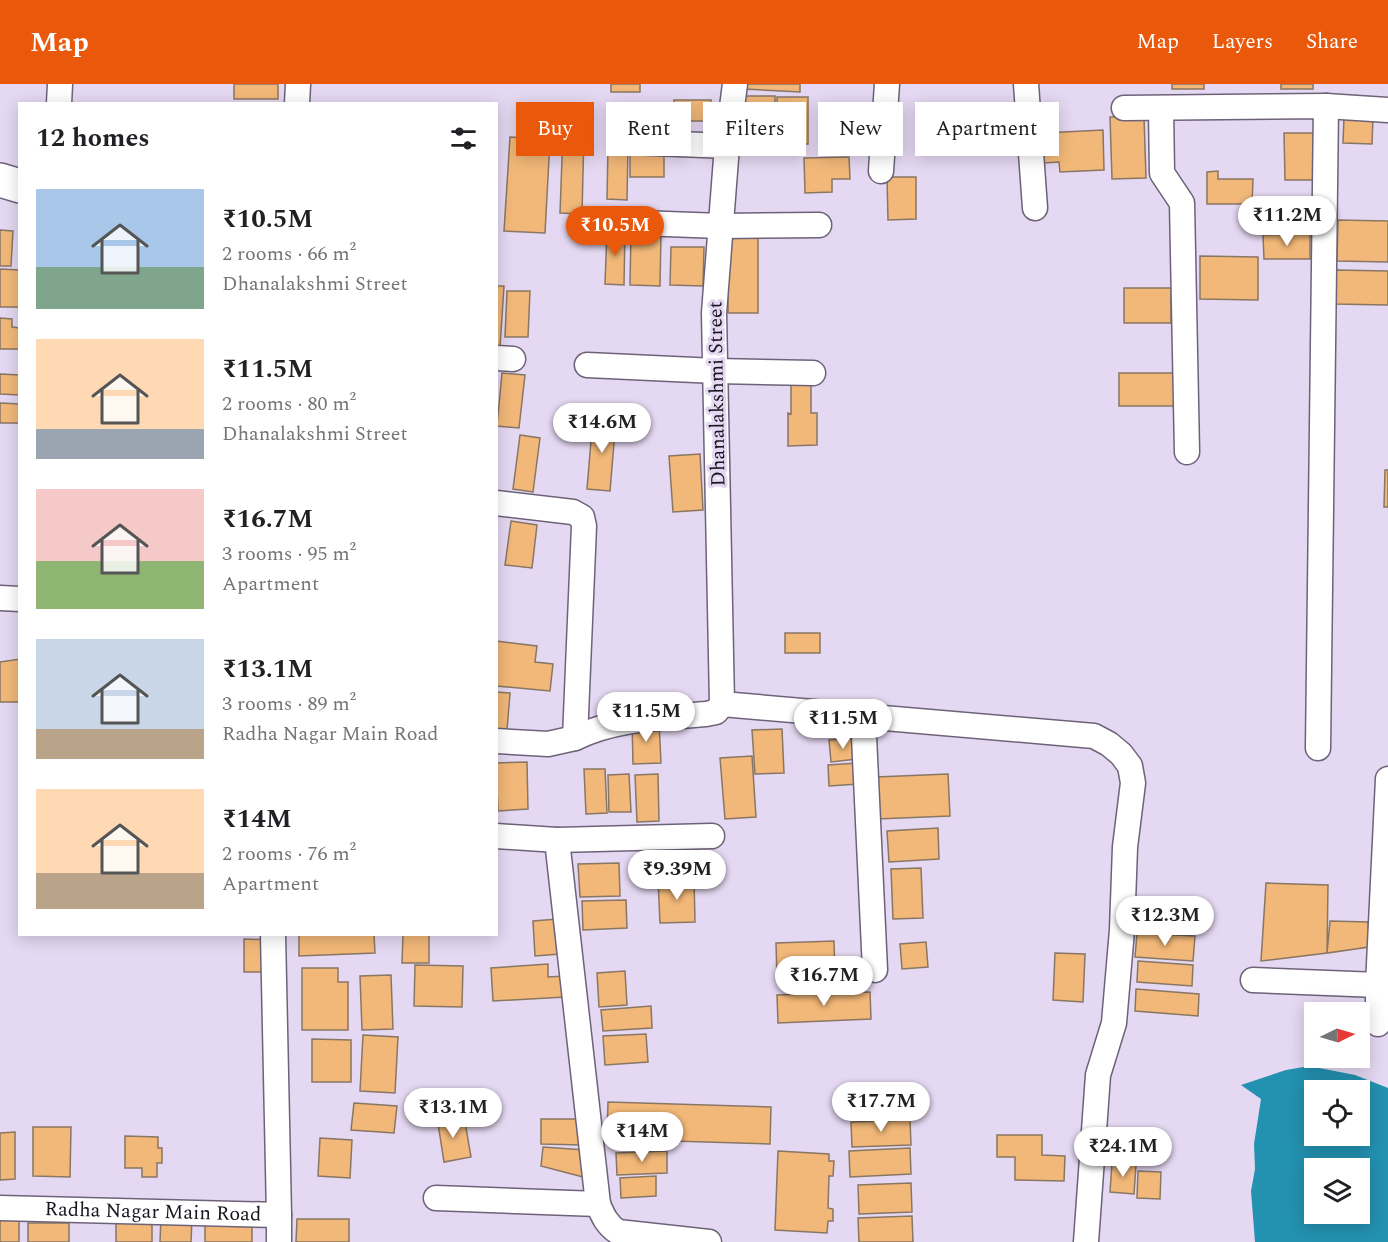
<!DOCTYPE html>
<meta charset="utf-8">
<style>
body{margin:0;font-family:Spectral,serif;background:#f2f2f2;color:#202124;height:100vh;display:flex;flex-direction:column;font-size:22px;white-space:nowrap}
*{box-sizing:border-box;margin:0}
p{font-size:20px;color:#757577}
.icon{flex:none;width:33px;height:33px;fill:none;stroke:currentColor;stroke-width:2;stroke-linecap:round;stroke-linejoin:round}
.map{position:relative;flex:1;overflow:hidden}
.panel{position:absolute;left:18px;top:18px;width:480px;height:834px;display:flex;flex-direction:column;background:#fff;border-radius:0px;box-shadow:0 3px 15px #0003}
.panel>*{flex:none}
.hud{position:absolute;left:516px;top:18px;width:570px;height:54px;display:flex;gap:12px}
.needle{width:39px;rotate:85deg}
.tools{position:absolute;left:1304px;top:918px;display:grid;gap:12px}
.tools a{display:grid;place-items:center;width:66px;height:66px;border-radius:0px;background:#fff;box-shadow:0 3px 15px #0003;font-size:30px}
.price{position:absolute;translate:-50% -51px;padding:0 14px;border-radius:21px;background:#fff;color:#222;font-size:20px;line-height:39px;filter:drop-shadow(0 2px 3px #0008)}
.price::after{content:'';position:absolute;left:50%;top:36px;width:18px;height:14px;margin-left:-9px;background:inherit;clip-path:polygon(0 0,100% 0,50% 100%)}
.price.selected{background:#ea580c;color:#fff}
ul{padding:0;list-style:none}
li{display:flex;align-items:center;gap:18px;height:150px;padding:0 18px}
li span{display:grid;place-items:center;flex:none;width:168px;height:120px;border-radius:0px;color:#555}
li>.icon{margin-inline-start:auto}
span .icon{width:72px;height:72px;fill:#fffc;stroke-width:1}
li b{font-size:26px}
h2{display:flex;justify-content:space-between;align-items:center;height:72px;padding:0 18px;font-size:26px}
.tag{padding:0 21px;border-radius:0px;background:#fff;box-shadow:0 3px 15px #0003;font-size:21px;line-height:54px}
.tag.selected{background:#ea580c;color:#fff}
header{display:flex;align-items:center;gap:36px;box-sizing:border-box;height:84px;padding:0 30px;background:#ea580c;color:#fff}
header strong{font-size:28px}
nav{display:flex;gap:33px;margin-inline-start:auto;font-size:21px}
.map>svg:first-child{display:block}
.water{fill:#2391b0;fill-rule:evenodd}
.building{fill:#f2b879;stroke:#897663;stroke-width:1.5}
.lines{fill:none;stroke-linecap:round;stroke-linejoin:round}
.street-casing{stroke:#6e6279;stroke-width:27}
.secondary-casing{stroke:#6e6279;stroke-width:36}
.street{stroke:#fff;stroke-width:24}
.secondary{stroke:#fff;stroke-width:33}
.labels{text-anchor:middle;dominant-baseline:central;stroke-width:6;stroke-linejoin:round;paint-order:stroke}
.street-label{font-size:20px;fill:#18131c;stroke:#e5d8f2}
</style>
<header>
<strong>Map</strong>
<nav><a>Map</a><a>Layers</a><a>Share</a></nav>
</header>
<div class="map">
<svg width="1388" height="1158" viewBox="0 0 1388 1158">
<rect width="100%" height="100%" fill="#e5d8f2"/>
<path class="water" d="M1309,982L1355,991L1388,1004V1158H1255L1251,1107L1255,1085L1254,1060L1261,1015L1241,1001L1286,986ZM1314,1006H1359V1052H1314ZM1314,1084H1359V1130H1314Z"/>
<path class="building" d="M234,0H278V15H234Z
M611,0H640V8H611Z
M745,0H800V8L744,5Z
M1172,0H1204V5H1172Z
M1281,0H1313V5H1281Z
M742,12H775V65H742Z
M777,13H808V60H778Z
M674,16H711V37H675Z
M1344,32L1373,33L1372,60L1343,59Z
M1110,33H1144L1146,94L1112,95Z
M1103,46L1104,86L1060,88L1059,78L1044,79L1043,49Z
M563,48H584L582,130L560,129Z
M1284,49H1315L1316,96H1285Z
M510,53L550,56L545,149L504,147Z
M608,63H628L627,116L607,115Z
M630,68H664V93H630Z
M849,73L850,95H832V108L805,109L804,74Z
M1218,87V95H1253L1252,120H1207V88Z
M887,93H916V135L888,136Z
M1338,136L1388,137V178L1337,177Z
M607,145L625,146L624,201L605,200Z
M0,146L13,147L11,182H0Z
M631,148L661,149L660,202L630,201Z
M1310,150V175H1264L1263,151Z
M728,152H758V229H728Z
M671,163H704L703,202L670,201Z
M1200,172L1258,173V216L1200,215Z
M0,185L20,186V223H0Z
M1336,186L1388,187V221L1335,220Z
M496,202H504L500,263L496,262Z
M1124,204H1171V239H1124Z
M507,207H530L528,253H505Z
M0,234L12,235V243L20,244V265H0Z
M502,289L525,291L519,344L497,342Z
M1119,289H1175L1176,322H1119Z
M0,290L20,291V311L0,310Z
M791,301H811V329H817V361L788,362V329L791,330Z
M0,319L20,320V339H0Z
M593,333L616,335L610,407L587,405Z
M520,351L540,354L533,408L513,405Z
M700,370L703,426L673,428L669,372Z
M1385,386H1388V423H1384Z
M511,437L537,441L532,484L505,481Z
M785,549H820V569H785Z
M496,557L537,562L535,578L553,580L550,607L496,602Z
M20,575V618H0V578Z
M496,608L510,609L507,646L496,645Z
M632,638H659L661,679L633,680Z
M782,645L784,689L755,690L752,646Z
M855,654L857,675L831,678L829,656Z
M752,672L756,733L725,735L720,674Z
M527,678L528,725L498,727L496,679Z
M857,679L858,700L829,702L828,681Z
M584,685H605L607,729L586,730Z
M629,690L631,728H609L608,691Z
M658,690L659,737L637,738L635,691Z
M948,690L950,732L877,735L876,693Z
M938,744L939,775L889,778L887,747Z
M619,779L620,812L580,813L578,780Z
M921,784L923,834L893,835L891,785Z
M694,795L695,838L660,839L658,796Z
M1266,799L1328,801L1327,869L1261,877Z
M626,816L627,844L583,846L582,817Z
M558,835L560,870L535,872L533,837Z
M1330,837L1368,838L1369,863L1327,869Z
M1137,849L1195,852L1193,877L1135,873Z
M299,850H374L375,869L299,872Z
M403,850H429V879H402Z
M244,855L272,856L271,888H244Z
M834,857L835,892L777,895L776,859Z
M926,858L928,883L902,885L900,860Z
M1055,869L1085,870L1083,918L1053,916Z
M1138,877L1193,881L1192,902L1137,898Z
M548,880V893L564,892L565,913L493,917L491,884Z
M415,881L463,882L462,923L414,922Z
M302,884H338V898H348V946H302Z
M625,887L627,921L599,923L597,889Z
M391,891L393,945L362,946L360,892Z
M1136,905L1199,910L1198,932L1135,927Z
M870,908L871,935L778,939L777,911Z
M651,922L652,944L603,947L601,926Z
M646,950L648,978L605,981L603,952Z
M363,951L398,953L395,1009L360,1007Z
M312,955L351,956V998H312Z
M608,1018L771,1023L770,1060L607,1055Z
M354,1019L397,1022L394,1049L351,1046Z
M451,1031L453,1040L465,1038L471,1073L444,1078L437,1033Z
M541,1035H583V1061L541,1060Z
M910,1036L911,1061L852,1063L851,1038Z
M33,1043H71L70,1093L33,1092Z
M15,1048V1095L0,1096V1049Z
M997,1051H1042V1071L1065,1072L1064,1097L1015,1096V1073H997Z
M125,1052L158,1053V1064H162V1079H157V1093H142V1084H125Z
M320,1054L352,1056L350,1094L318,1092Z
M543,1063L585,1066L583,1093L541,1082Z
M910,1064L911,1090L850,1093L849,1067Z
M667,1067V1089L617,1091L616,1069Z
M778,1067L829,1070V1077H834L833,1092H829L828,1124L833,1125V1137H828L827,1149L775,1146Z
M1112,1079L1136,1081L1134,1110L1110,1108Z
M1138,1087L1161,1088L1160,1115L1137,1114Z
M656,1092V1112L621,1114L620,1094Z
M911,1099L912,1128L859,1130L858,1101Z
M912,1132L913,1158H859L858,1134Z
M0,1133H19V1158H0Z
M161,1133L192,1134L191,1158H160Z
M205,1135H252V1158H205Z
M297,1135H349V1158H296Z
M116,1138L152,1139V1158H116Z
M28,1139H69V1158H28Z"/>
<g class="lines">
<defs>
<g id="street">
<path d="M1026,0L1035,124"/>
<path d="M59,20L60,0"/>
<path d="M297,20L298,0"/>
<path d="M1124,24L1326,22L1388,26"/>
<path d="M1161,25L1162,89L1182,119L1187,368"/>
<path d="M630,58L727,62"/>
<path d="M881,87L887,0"/>
<path d="M612,138L721,142L819,141"/>
<path d="M496,274L513,275"/>
<path d="M587,281L716,287L813,289"/>
<path d="M496,419L573,428L582,433L584,442L575,654L548,660L496,657"/>
<path d="M0,514L20,515"/>
<path d="M722,620L1094,652L1109,660L1121,670L1130,682L1133,699L1125,763L1122,846L1114,939L1098,991L1086,1158"/>
<path d="M722,620L714,229L727,62L735,0"/>
<path d="M863,631L875,886"/>
<path d="M575,654C616,634 662,634 706,630L716,628L722,620"/>
<path d="M1318,664L1326,22"/>
<path d="M557,756L712,752"/>
<path d="M1253,896L1378,901"/>
<path d="M1378,940V901L1388,695"/>
<path d="M436,1114L598,1120L557,756L496,752"/>
<path d="M598,1120C603,1132 607,1141 618,1148L709,1158"/>
<path id="s1" d="M0,1124L279,1131L273,850"/>
<path d="M279,1131V1158"/>
</g>
<path id="secondary" d="M0,96L20,102"/>
</defs>
<use href="#street" class="street-casing"/>
<use href="#secondary" class="secondary-casing"/>
<use href="#street" class="street"/>
<use href="#secondary" class="secondary"/>
</g>
<g class="labels">
<g class="street-label">
<text transform="translate(717 310) rotate(-91)">Dhanalakshmi Street</text>
<text stroke="none"><textPath href="#s1" startOffset="153">Radha Nagar Main Road</textPath></text>
</g>
</g>
</svg>
<div class="tools">
<a><svg class="needle" viewBox="-14 -14 28 28"><path d="M0-13l5 13h-10z" fill="#e53935"/><path d="M0 13l5-13h-10z" fill="#757577"/></svg></a>
<a><svg class="icon" aria-label="locate" viewBox="0 0 24 24"><circle cx="12" cy="12" r="6"/><path d="M12 2v4M12 18v4M2 12h4M18 12h4"/></svg></a>
<a><svg class="icon" aria-label="layers" viewBox="0 0 24 24"><path d="M12 4l9 5-9 5-9-5zM3 14l9 5 9-5"/></svg></a>
</div>
<b class="price" style="left:1287px;top:163px">₹11.2M</b>
<b class="price selected" style="left:615px;top:173px">₹10.5M</b>
<b class="price" style="left:602px;top:370px">₹14.6M</b>
<b class="price" style="left:646px;top:659px">₹11.5M</b>
<b class="price" style="left:843px;top:666px">₹11.5M</b>
<b class="price" style="left:677px;top:817px">₹9.39M</b>
<b class="price" style="left:1165px;top:863px">₹12.3M</b>
<b class="price" style="left:824px;top:923px">₹16.7M</b>
<b class="price" style="left:881px;top:1049px">₹17.7M</b>
<b class="price" style="left:453px;top:1055px">₹13.1M</b>
<b class="price" style="left:642px;top:1079px">₹14M</b>
<b class="price" style="left:1123px;top:1094px">₹24.1M</b>
<div class="hud">
<a class="tag selected">Buy</a>
<a class="tag">Rent</a>
<a class="tag">Filters</a>
<a class="tag">New</a>
<a class="tag">Apartment</a>
</div>
<section class="panel">
<h2>12 homes<svg class="icon" aria-label="filters" viewBox="0 0 24 24"><path d="M4 7h16M4 17h16"/><circle cx="9" cy="7" r="2"/><circle cx="15" cy="17" r="2"/></svg></h2>
<ul>
<li><span style="background:linear-gradient(#a9c7e8 65%,#7fa58c 0)"><svg class="icon" aria-label="home" viewBox="0 0 24 24"><path d="M3 11l9-7 9 7M6 9v11h12V9"/></svg></span><div><b>₹10.5M</b><p>2 rooms · 66 m²</p><p>Dhanalakshmi Street</p></div></li>
<li><span style="background:linear-gradient(#ffd9b3 75%,#9aa5b1 0)"><svg class="icon" aria-label="home" viewBox="0 0 24 24"><path d="M3 11l9-7 9 7M6 9v11h12V9"/></svg></span><div><b>₹11.5M</b><p>2 rooms · 80 m²</p><p>Dhanalakshmi Street</p></div></li>
<li><span style="background:linear-gradient(#f6c9c9 60%,#8fb573 0)"><svg class="icon" aria-label="home" viewBox="0 0 24 24"><path d="M3 11l9-7 9 7M6 9v11h12V9"/></svg></span><div><b>₹16.7M</b><p>3 rooms · 95 m²</p><p>Apartment</p></div></li>
<li><span style="background:linear-gradient(#c9d6e8 75%,#b9a48a 0)"><svg class="icon" aria-label="home" viewBox="0 0 24 24"><path d="M3 11l9-7 9 7M6 9v11h12V9"/></svg></span><div><b>₹13.1M</b><p>3 rooms · 89 m²</p><p>Radha Nagar Main Road</p></div></li>
<li><span style="background:linear-gradient(#ffd9b3 70%,#b9a48a 0)"><svg class="icon" aria-label="home" viewBox="0 0 24 24"><path d="M3 11l9-7 9 7M6 9v11h12V9"/></svg></span><div><b>₹14M</b><p>2 rooms · 76 m²</p><p>Apartment</p></div></li>
</ul>
</section>
</div>
